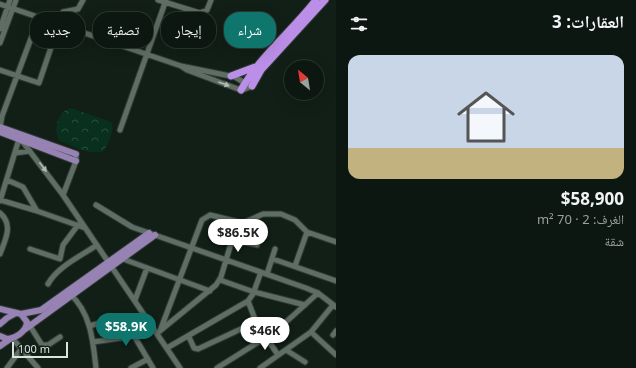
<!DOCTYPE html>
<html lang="ar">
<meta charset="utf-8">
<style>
body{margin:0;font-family:"Noto Sans","Noto Naskh Arabic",sans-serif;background:#1b241f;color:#f1f3f6;direction:rtl;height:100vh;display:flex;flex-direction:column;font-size:15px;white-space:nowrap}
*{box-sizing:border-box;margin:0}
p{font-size:13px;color:#9a9f9f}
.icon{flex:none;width:22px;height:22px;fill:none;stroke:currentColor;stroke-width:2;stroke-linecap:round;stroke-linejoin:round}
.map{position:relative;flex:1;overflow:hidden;direction:ltr}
.details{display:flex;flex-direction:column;background:#0d1711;width:300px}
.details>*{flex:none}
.top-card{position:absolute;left:12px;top:12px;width:264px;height:36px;direction:rtl;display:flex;gap:8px}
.needle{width:26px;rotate:330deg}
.tools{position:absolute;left:284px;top:60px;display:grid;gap:8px}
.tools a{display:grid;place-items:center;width:40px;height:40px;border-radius:50%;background:#0d1711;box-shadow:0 4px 16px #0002,0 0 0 1px #2d3631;font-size:20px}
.scale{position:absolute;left:12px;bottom:10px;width:56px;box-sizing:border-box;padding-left:4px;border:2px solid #dae3de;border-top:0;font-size:11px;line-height:14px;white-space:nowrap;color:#dae3de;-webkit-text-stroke:3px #111f17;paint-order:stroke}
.price{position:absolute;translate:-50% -34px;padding:0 9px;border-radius:14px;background:#fff;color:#222;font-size:13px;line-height:26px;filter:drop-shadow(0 1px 2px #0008)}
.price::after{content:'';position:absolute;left:50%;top:24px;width:12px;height:9px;margin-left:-6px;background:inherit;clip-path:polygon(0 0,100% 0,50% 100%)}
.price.active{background:#0f766e;color:#fff}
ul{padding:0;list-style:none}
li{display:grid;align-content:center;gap:8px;height:212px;padding:0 12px}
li+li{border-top:1px solid #2d3631}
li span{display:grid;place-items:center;height:124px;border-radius:12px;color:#555}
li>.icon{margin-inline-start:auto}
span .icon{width:72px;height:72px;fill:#fffc;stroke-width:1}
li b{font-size:17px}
h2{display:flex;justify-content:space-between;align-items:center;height:48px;padding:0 12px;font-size:17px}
.pill{padding:0 14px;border-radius:16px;background:#0d1711;box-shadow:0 4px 16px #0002,0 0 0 1px #2d3631;font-size:14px;line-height:36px}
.pill.active{background:#0f766e;color:#fff}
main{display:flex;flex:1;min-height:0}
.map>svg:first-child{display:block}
.park{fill:url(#park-crowns)}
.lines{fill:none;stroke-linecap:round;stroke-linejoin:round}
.minor-casing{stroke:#313934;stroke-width:7}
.major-casing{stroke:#313934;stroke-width:8}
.highway-casing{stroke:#313934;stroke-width:9}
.minor{stroke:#5e6e64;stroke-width:5}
.major{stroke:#9682b3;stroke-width:6}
.highway{stroke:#bb8fe8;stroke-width:7}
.oneway{fill:#afbab3}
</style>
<main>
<section class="details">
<h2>العقارات: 3<svg class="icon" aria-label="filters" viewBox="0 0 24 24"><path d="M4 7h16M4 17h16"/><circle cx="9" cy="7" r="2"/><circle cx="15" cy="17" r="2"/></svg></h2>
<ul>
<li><span style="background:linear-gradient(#c9d6e8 75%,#c2b280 0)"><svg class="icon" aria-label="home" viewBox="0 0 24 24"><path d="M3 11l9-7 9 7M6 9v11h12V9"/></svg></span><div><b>$58,900</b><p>الغرف: 2 · 70 m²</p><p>شقة</p></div></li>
</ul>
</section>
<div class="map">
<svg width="336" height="368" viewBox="0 0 336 368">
<defs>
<pattern id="park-crowns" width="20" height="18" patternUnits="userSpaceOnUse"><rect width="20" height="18" fill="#09301e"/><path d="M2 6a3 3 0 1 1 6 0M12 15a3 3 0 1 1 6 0" fill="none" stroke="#2c4e3e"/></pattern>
</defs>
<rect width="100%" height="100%" fill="#111f17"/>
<path class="park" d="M71,108L111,122L113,128C111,134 109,143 105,149C98,159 70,145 60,141C52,131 58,111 71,108Z"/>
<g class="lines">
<defs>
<path id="minor" d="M158,0L200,13L207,10L211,0
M0,4L181,66L187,70L238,89H245L252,86
M0,29L10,0
M0,43L16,0
M181,66L235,77L248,85
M0,70L39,83L63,12L78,9L83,0
M0,128L2,116L39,17
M120,130L166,0
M22,141L63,195L180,368
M15,153L30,151
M7,180L23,187L37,211L85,228
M63,195L76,161V154
M0,200L37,211
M0,201L19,139
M96,205L132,227L306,288L318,293L336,307
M0,213C14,225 5,240 0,254
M307,232L336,242
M214,233L232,240L257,245
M239,242L243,223
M30,249L60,259L63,245L78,225
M123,259L210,291
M273,259L336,281
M267,274L275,249
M220,280L254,292L305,305
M48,284C57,267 81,256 97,245
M70,294C91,313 93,341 96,368
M135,300L147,268
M248,301L263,340
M30,326L42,345H48L60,337
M89,326L123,317L153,368
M161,330L216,285L221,277L232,240
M160,331L202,220L210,215L243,223L263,214H281L295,220L307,232L295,266
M311,332L336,355
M333,335L336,331
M189,337L194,348L198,349L256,322
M266,337L278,355
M12,338L38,368
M93,342L135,336L153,327
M167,348L248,301L253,294L261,272
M286,350L305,362
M7,368L21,349
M131,368L148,359
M217,368L276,331L318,293
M260,368L311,332L333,305"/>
<path id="major" d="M0,127L76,154
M0,132L76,161
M0,309L21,314L27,322C26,332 16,338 7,339L0,336
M21,314L41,310L149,233
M0,324L7,318L16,313
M24,330L155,235
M0,346L10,339"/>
<path id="highway" d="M231,76L255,67
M252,86L261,70L325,0
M241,90C261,55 292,31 316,0"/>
</defs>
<use href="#minor" class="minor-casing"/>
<use href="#major" class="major-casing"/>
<use href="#highway" class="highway-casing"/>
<use href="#minor" class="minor"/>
<use href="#major" class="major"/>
<use href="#highway" class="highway"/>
</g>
<defs><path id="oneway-solid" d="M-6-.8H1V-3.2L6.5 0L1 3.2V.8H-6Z"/></defs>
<g class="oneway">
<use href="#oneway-solid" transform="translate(224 84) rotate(20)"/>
<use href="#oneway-solid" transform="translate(43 167) rotate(53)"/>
</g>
</svg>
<div class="tools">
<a><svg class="needle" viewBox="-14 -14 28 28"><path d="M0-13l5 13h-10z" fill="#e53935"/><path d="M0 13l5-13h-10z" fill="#9a9f9f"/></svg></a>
</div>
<div class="scale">100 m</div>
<b class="price" style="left:238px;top:253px">$86.5K</b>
<b class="price active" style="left:126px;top:347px">$58.9K</b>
<b class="price" style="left:265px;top:351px">$46K</b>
<div class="top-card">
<a class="pill active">شراء</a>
<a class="pill">إيجار</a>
<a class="pill">تصفية</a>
<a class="pill">جديد</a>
</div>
</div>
</main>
